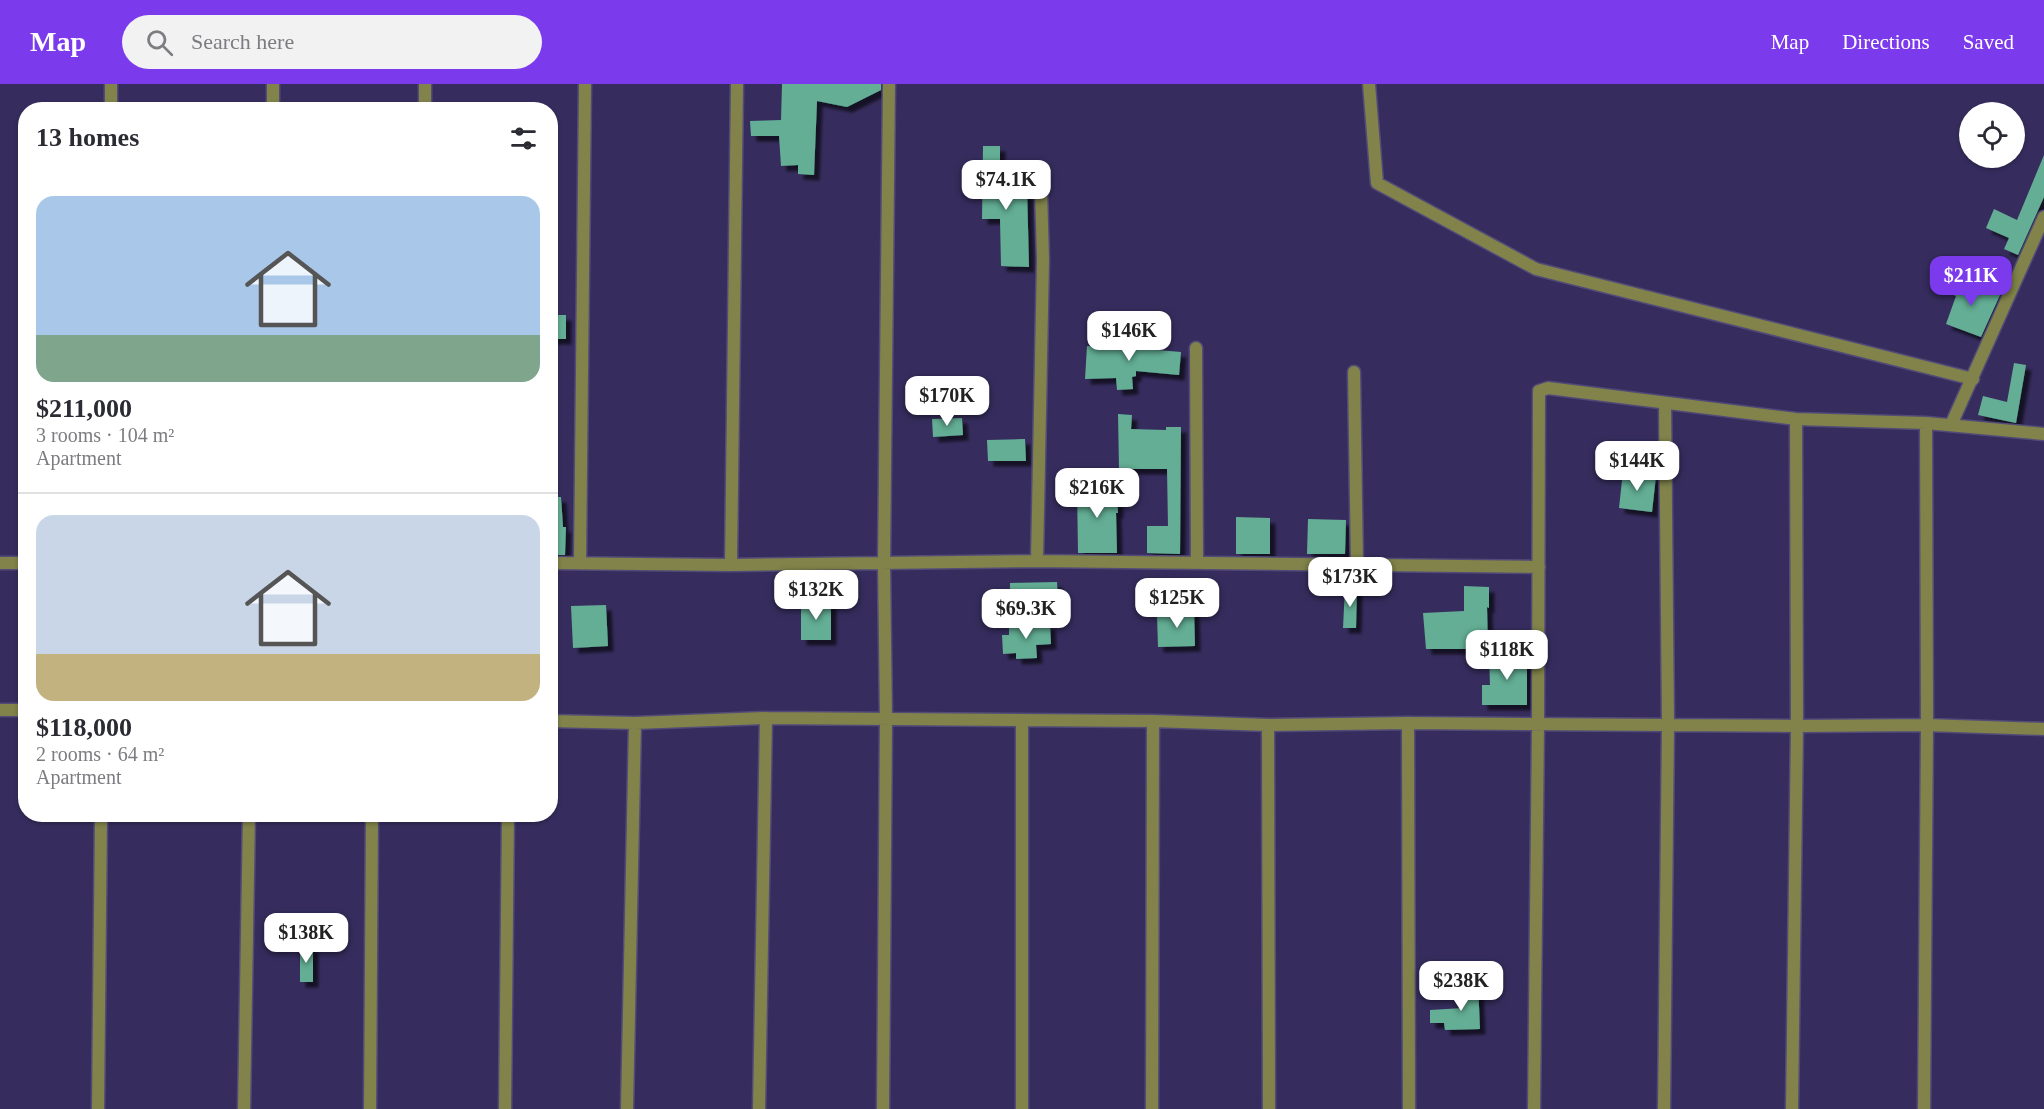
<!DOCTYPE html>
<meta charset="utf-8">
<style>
body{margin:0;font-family:Georgia,serif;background:#f2f2f3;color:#2b2b33;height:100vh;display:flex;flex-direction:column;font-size:22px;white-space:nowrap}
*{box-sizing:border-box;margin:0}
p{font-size:20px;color:#7c7c81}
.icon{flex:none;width:33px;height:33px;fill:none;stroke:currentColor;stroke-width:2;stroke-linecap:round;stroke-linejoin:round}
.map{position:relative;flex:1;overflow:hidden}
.details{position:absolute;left:18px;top:18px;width:540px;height:720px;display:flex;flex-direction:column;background:#fff;border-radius:24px;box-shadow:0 2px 4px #0004}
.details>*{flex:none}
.tools{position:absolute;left:1959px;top:18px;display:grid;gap:12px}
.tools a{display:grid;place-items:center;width:66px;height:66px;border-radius:50%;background:#fff;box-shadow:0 2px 4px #0004;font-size:30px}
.price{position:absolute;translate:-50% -51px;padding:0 14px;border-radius:12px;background:#fff;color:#222;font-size:20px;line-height:39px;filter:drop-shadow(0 2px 3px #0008)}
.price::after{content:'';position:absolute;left:50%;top:36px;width:18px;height:14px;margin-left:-9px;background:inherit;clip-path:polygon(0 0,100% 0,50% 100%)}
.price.active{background:#7c3aed;color:#fff}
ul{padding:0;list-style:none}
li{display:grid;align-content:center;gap:12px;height:318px;padding:0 18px}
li+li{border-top:2px solid #e1e1e2}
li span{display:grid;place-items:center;height:186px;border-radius:18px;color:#555}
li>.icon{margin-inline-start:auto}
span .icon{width:108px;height:108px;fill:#fffc;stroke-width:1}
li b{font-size:26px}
h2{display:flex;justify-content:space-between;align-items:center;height:72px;padding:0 18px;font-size:26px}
header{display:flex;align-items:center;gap:36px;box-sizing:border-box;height:84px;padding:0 30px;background:#7c3aed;color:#fff}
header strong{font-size:28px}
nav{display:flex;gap:33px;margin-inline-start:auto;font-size:21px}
.search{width:420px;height:54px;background:#f2f2f3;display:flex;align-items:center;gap:15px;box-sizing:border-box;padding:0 21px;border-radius:33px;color:#7c7c81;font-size:22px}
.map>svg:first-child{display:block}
.building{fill:#63ae94;filter:url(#shadow)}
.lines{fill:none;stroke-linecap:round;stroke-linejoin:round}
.street-casing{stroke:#524b78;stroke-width:15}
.street{stroke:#81834a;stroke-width:12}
</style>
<header>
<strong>Map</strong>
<div class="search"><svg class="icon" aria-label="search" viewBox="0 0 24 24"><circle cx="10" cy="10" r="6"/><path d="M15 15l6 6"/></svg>Search here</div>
<nav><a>Map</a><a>Directions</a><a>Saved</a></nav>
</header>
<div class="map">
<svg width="2044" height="1025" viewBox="0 0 2044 1025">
<defs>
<filter id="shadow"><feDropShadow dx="5.5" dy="5.5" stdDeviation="1.5" flood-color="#0009"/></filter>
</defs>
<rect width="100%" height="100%" fill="#362d5e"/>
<path class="building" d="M782,0H881V6L847,23L817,17L814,91L798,90V81L781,82L779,52H751L750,37L781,36Z
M983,62H1000V103H1027L1029,183L1001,182L1000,135H982Z
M2044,71V113L2018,171L2004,165L2009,154L1986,144L1994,125L2017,136Z
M1955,193L2000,211L1981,253L1946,240L1956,212L1949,209Z
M550,231H566V255H550Z
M1117,253H1133V264L1181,268L1179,291L1136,287V292L1132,293L1133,305L1117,306L1116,294L1085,295L1087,262L1117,264Z
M2014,279L2026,281L2016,339L1978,331L1983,312L2007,318Z
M1118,330L1132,331L1131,345L1166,346V343H1181L1180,470L1147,469V442H1168L1167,385H1119Z
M962,334L963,351L933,353L932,335Z
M1025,355L1026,377H988L987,356Z
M1623,387L1656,392L1652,428L1619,424Z
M1117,401L1118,429H1116L1117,469H1078L1077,403Z
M550,413H561L563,443H566L565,471H550Z
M1236,433L1270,434V470H1236Z
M1308,435L1346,436L1345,470H1307Z
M1057,498L1058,516L1010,517V499Z
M1464,502L1489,503V524L1487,523L1488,565H1426L1423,529L1464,527Z
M1345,503H1357L1356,544H1343Z
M801,518H831V556H801Z
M606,521L608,562L573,564L571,522Z
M1194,524L1195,562L1158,563L1157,531L1177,530V525Z
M1050,540L1051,560L1036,561L1037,574L1016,575V569L1003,570L1002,551H1009V542Z
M1527,571V621H1482V601H1490L1489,572Z
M300,862L313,863V898H300Z
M1463,899H1478L1480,945L1445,946L1444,939H1430V926L1463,924Z"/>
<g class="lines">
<defs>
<path id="street" d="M1369,0L1377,99L1536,185L1973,295
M111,26V0
M273,26V0
M425,26V0
M1196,264L1197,479
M1354,288L1357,481
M1951,341L2044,133
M1037,477L1043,175L1041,106
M0,479H26
M550,479L731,481L1037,477L1539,483
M580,479L585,0
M731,481L737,0
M0,626H26
M550,637L635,639L766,634L1153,637L1268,641L1408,639L1797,642L1927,641L2044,645
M1408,639L1409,1025
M1268,641L1269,1025
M98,1025L101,730
M244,1025L249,730
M370,1025L372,730
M505,1025L508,730
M627,1025L635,639
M759,1025L766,634
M883,1025L886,635L884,480L889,0
M1022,1025V636
M1152,1025L1153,637
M1534,1025L1538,640L1539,307L1548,304L1796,335L1926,339L2044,350
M1664,1025L1668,640L1665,319
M1792,1025L1797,642L1796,335
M1924,1025L1927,641L1926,339"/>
</defs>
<use href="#street" class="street-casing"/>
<use href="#street" class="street"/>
</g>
</svg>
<div class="tools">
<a><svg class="icon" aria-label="locate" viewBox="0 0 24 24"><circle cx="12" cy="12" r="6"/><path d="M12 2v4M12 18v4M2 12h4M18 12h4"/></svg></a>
</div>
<b class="price" style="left:1006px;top:127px">$74.1K</b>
<b class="price active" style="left:1971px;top:223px">$211K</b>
<b class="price" style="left:1129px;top:278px">$146K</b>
<b class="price" style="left:947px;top:343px">$170K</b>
<b class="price" style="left:1637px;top:408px">$144K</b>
<b class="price" style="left:1097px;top:435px">$216K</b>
<b class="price" style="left:1350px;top:524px">$173K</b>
<b class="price" style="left:816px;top:537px">$132K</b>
<b class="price" style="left:1177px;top:545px">$125K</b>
<b class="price" style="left:1026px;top:556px">$69.3K</b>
<b class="price" style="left:1507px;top:597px">$118K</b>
<b class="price" style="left:306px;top:880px">$138K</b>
<b class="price" style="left:1461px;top:928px">$238K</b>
<section class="details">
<h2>13 homes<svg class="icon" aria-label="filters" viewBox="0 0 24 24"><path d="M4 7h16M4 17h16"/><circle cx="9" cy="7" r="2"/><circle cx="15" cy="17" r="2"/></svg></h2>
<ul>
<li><span style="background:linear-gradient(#a9c7e8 75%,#7fa58c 0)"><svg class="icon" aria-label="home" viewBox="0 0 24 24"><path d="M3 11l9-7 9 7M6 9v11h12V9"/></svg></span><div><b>$211,000</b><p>3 rooms · 104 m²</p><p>Apartment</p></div></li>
<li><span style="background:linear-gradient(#c9d6e8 75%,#c2b280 0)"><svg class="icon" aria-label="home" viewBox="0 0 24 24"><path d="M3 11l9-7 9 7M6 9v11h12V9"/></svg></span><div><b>$118,000</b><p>2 rooms · 64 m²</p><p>Apartment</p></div></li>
</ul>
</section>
</div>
